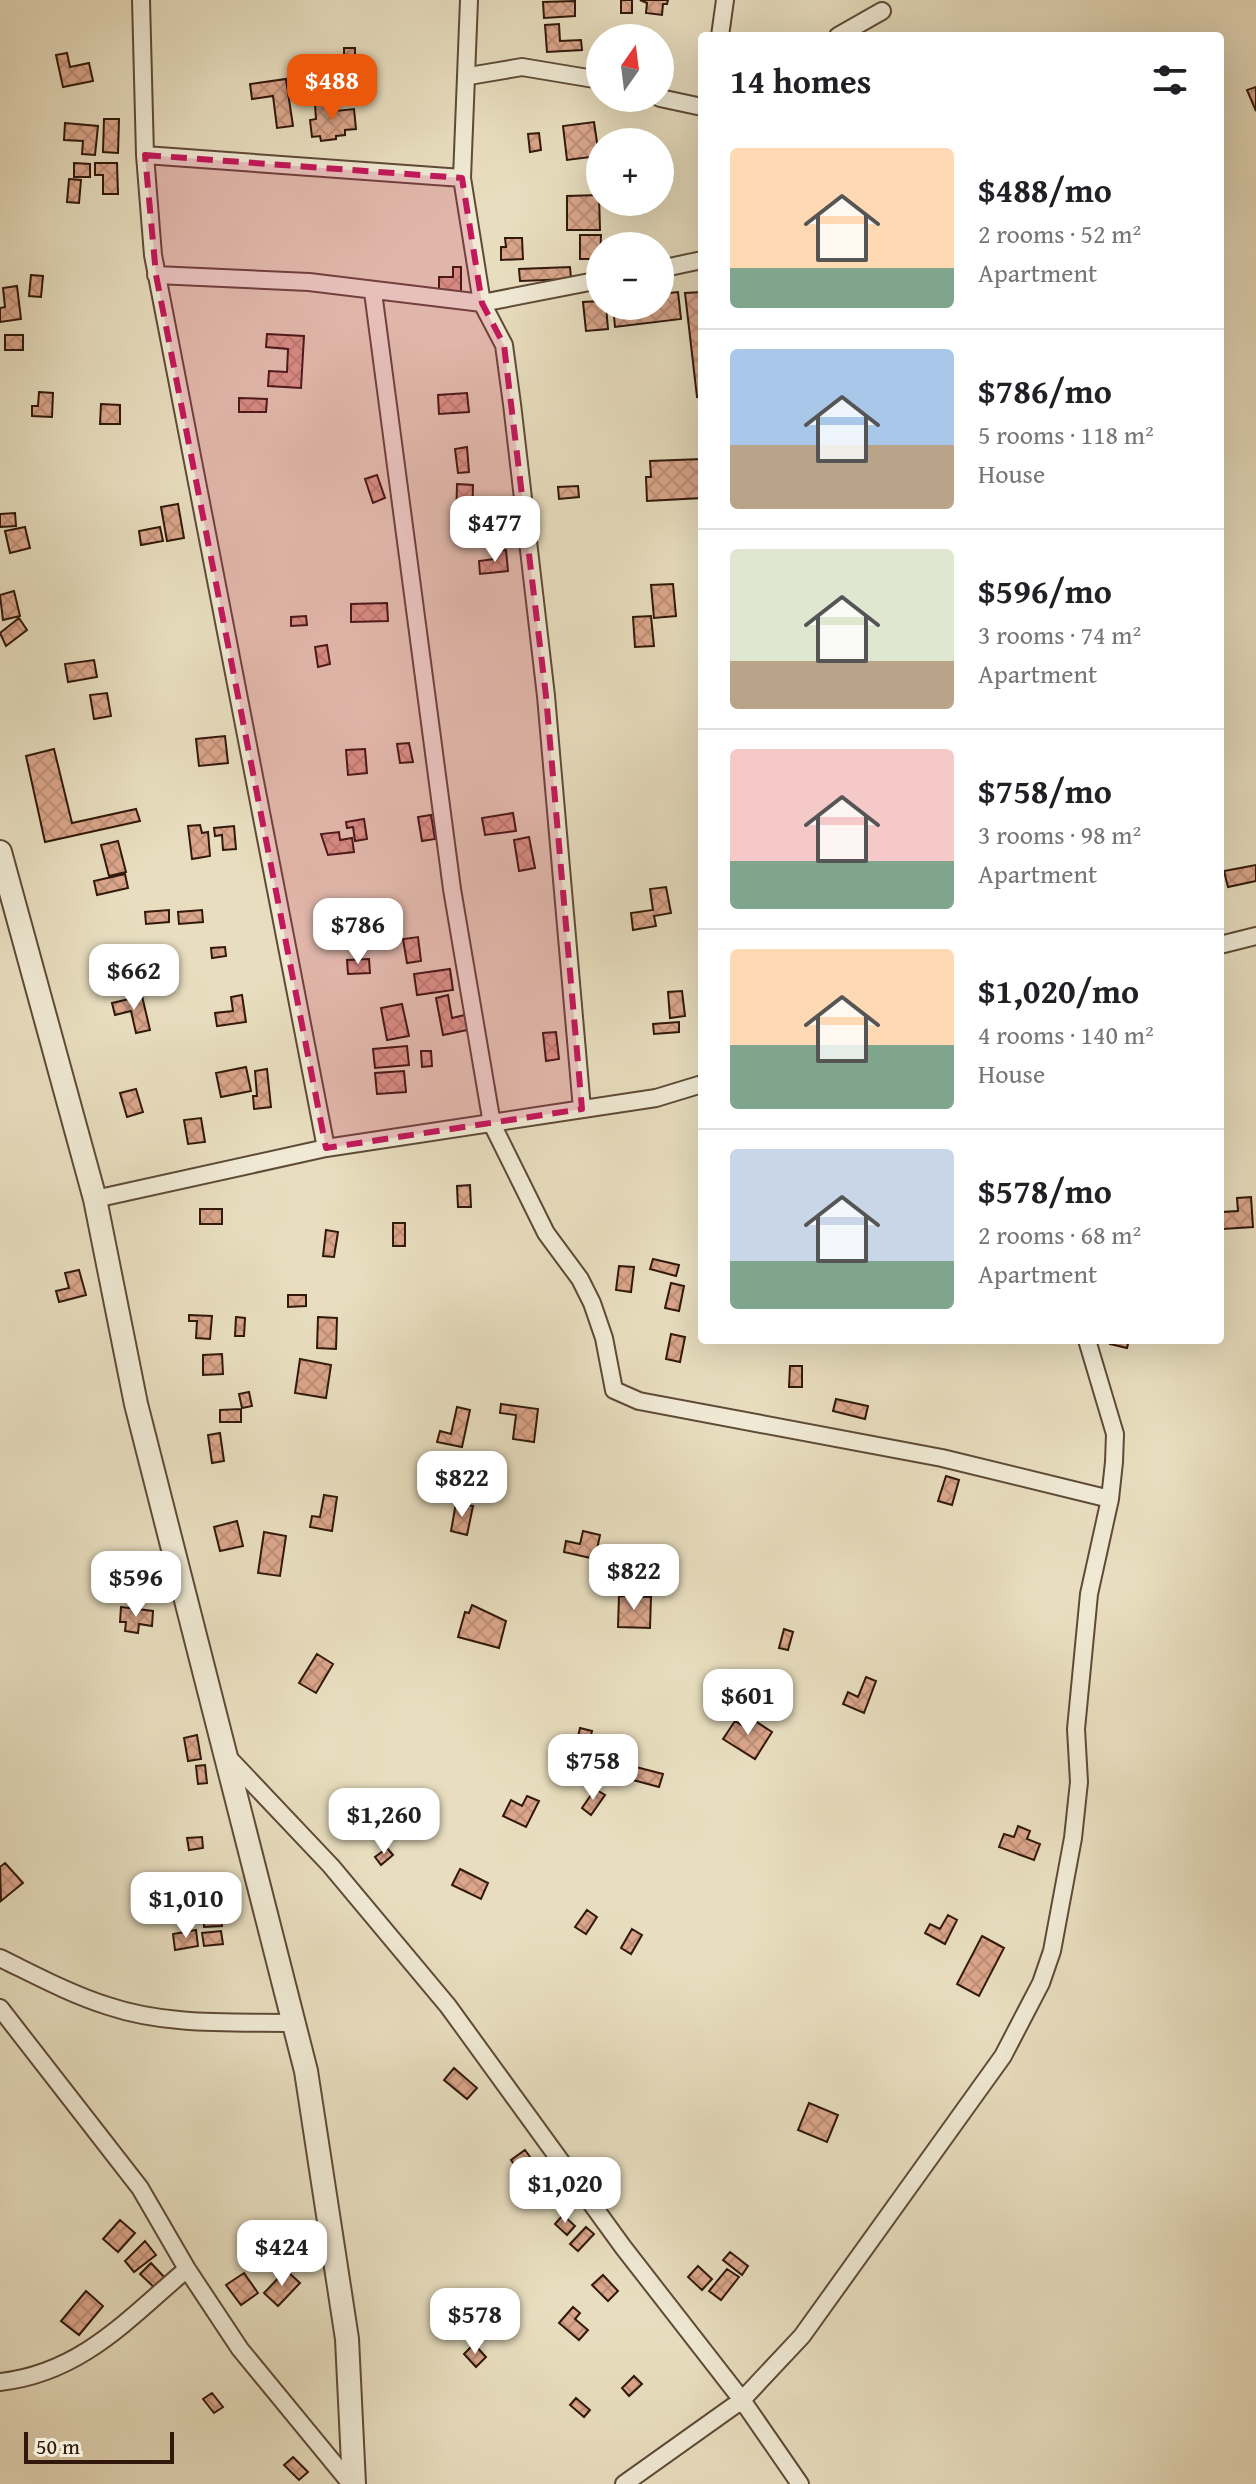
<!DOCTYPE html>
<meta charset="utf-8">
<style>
body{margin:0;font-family:"Gentium Book Plus",serif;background:#f6f6f6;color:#202124;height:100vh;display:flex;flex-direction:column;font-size:30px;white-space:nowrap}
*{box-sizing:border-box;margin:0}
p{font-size:26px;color:#757577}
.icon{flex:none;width:44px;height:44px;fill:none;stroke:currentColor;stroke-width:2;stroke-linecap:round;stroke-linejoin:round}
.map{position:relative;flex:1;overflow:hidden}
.sheet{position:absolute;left:698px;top:32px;width:526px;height:1312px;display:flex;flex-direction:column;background:#fff;border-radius:8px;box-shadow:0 8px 32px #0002}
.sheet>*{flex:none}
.needle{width:52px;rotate:14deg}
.tools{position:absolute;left:586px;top:24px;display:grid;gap:16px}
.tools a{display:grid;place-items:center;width:88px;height:88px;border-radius:50%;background:#fff;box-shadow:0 8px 32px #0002;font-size:40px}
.scale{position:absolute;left:24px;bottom:20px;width:150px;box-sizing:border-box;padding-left:8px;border:4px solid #31180a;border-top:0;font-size:22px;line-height:28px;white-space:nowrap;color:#31180a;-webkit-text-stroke:6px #f0ead5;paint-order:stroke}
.price{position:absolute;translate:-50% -68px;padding:0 18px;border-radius:16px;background:#fff;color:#222;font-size:26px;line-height:52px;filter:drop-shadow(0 2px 4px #0008)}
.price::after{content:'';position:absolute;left:50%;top:48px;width:24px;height:18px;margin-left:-12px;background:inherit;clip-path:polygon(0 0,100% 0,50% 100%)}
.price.selected{background:#ea580c;color:#fff}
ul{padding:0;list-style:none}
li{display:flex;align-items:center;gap:24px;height:200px;padding:0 32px}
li+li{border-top:2px solid #e0e0e0}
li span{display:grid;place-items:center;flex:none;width:224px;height:160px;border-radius:8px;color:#555}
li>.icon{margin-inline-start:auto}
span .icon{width:96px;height:96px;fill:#fffc;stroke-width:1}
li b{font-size:34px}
h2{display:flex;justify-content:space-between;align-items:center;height:96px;padding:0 32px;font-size:34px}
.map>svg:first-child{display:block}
.building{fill:url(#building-cross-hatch);stroke:#31180a;stroke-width:2}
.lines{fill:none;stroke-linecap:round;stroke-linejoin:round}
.minor-casing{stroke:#5f4a37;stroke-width:20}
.tertiary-casing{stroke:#5f4a37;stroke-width:26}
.minor{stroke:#f0ead5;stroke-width:16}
.tertiary{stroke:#f0ead5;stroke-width:22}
.marked{fill:#c2185b;fill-opacity:0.2;stroke:#c2185b;stroke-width:6;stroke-dasharray:16 10;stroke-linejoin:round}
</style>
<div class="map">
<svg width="1256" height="2484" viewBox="0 0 1256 2484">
<defs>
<pattern id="building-cross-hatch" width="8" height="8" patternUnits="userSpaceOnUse" patternTransform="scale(2)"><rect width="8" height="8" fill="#dba68b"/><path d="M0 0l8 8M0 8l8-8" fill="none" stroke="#bc8e77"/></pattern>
</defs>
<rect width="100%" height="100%" fill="#e8debf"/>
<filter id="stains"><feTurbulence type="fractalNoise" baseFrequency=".0025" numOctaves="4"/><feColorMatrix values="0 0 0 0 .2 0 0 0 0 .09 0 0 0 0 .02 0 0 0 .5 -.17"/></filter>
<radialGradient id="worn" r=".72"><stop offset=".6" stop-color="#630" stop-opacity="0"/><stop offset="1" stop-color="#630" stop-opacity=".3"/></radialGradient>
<path class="building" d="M621,0H632V13H621Z
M640,0H668L667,4H663L662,15L646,13L647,3Z
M575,1V16L544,18L543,2Z
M559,24L560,41L581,40L582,50L547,52L545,25Z
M344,48H355V66H325V55H344Z
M67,53L70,67L89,63L93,81L63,87L56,55Z
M286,79L293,126L277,128L273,96L252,99L250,84Z
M1256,87V111L1247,90Z
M335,103L336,111L354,109L356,129L345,130V135L336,136V139L321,141L320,136L312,137L310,120L316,119L315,105Z
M104,119H119L118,153L103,152Z
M594,122L599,156L567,160L563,126Z
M65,123L98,126L95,155L82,154L83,141L64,140Z
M539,133L541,150L530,152L528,134Z
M74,163L90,164V177H74Z
M95,163H117L118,194H103V175H95Z
M69,179L81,180L79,203L67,202Z
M599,195L600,230H567V196Z
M580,235H601L600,259H580Z
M505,238H522L523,259L501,260V247H506Z
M453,267H461V292L439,291V277H453Z
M570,267L571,279L520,281L519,269Z
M31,275L43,276L41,297L29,296Z
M17,286L21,319L0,322V308L5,307L3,288Z
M678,292L681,319L615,327L613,306H660V294Z
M702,292V397H697L685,293Z
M600,301V306H606L608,329L586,331L583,302Z
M267,334L304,336L301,388L268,386L269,371L287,372L288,349L266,347Z
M5,335H23V350H5Z
M39,392L53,393L52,417L32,416V406H38Z
M467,393L469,412L439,414L438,395Z
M239,398L267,399L266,412H239Z
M101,404L120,405V424H100Z
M467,447L469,472L458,473L455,449Z
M701,459L702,498L647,501L646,477H651L650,461Z
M377,475L385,498L373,503L365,479Z
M457,484L473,485L472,524H456Z
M578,486L579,497L559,499L558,487Z
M178,504L184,538L167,541L161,507Z
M15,513L16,526L0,527V514Z
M25,527L30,548L10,553L5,531Z
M160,527L163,541L141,545L139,531Z
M506,550L508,571L480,574L479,561L494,559V551Z
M673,584L676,616L654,618L651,585Z
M14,591L20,616L3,620L0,595Z
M387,603L388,621L351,622V604Z
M306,616L307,625L291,626V617Z
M651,616L654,646L635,647L633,617Z
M19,618L27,630L6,646L0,633Z
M327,645L330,664L318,667L315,647Z
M94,660L97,677L68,682L65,664Z
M107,693L111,716L94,719L90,695Z
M225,736L228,763L199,766L196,739Z
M409,743L413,762L400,763L397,744Z
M54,749L72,823L136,809L140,821L45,842L26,756Z
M365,749L367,773L348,775L346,750Z
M513,813L516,831L485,835L482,818Z
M431,815L435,839L422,841L418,817Z
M364,819L367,839L355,841L353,827L347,828L346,822Z
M200,825L202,833L208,832L210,856L192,859L188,826Z
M234,826L236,849L223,850L222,835L215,836L214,828Z
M339,832L340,840L352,838L354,852L328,855L321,834Z
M529,837L535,868L519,871L514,840Z
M118,841L126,872L109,876L101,845Z
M1256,865V881L1228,887L1224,871Z
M125,874L128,888L97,895L94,881Z
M666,887L671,913L654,916L656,926L633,930L631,913L653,910L650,889Z
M169,910V922L146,924L145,912Z
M202,910L203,922L179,924L178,912Z
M418,937L421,961L407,963L403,939Z
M225,947L226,956L212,958L211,948Z
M369,959L370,973L348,974L347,960Z
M450,969L453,990L417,995L414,974Z
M682,991L685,1016L670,1018L668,992Z
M242,995L246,1022L217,1026L215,1013L233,1011L231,997Z
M448,995L452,1018L469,1014L472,1029L443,1035L436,998Z
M142,996L150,1030L136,1033L131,1011L115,1015L112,1003Z
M402,1004L409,1036L387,1040L381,1008Z
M679,1022V1032L654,1034L653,1024Z
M556,1032L559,1059L546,1061L543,1033Z
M407,1046L409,1065L375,1068L373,1049Z
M421,1051H431L432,1066L422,1067Z
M246,1067L251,1091L221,1097L216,1073Z
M267,1069L271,1107L254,1109L253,1096H257L255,1071Z
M404,1071L406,1092L377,1094L375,1073Z
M136,1089L143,1112L127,1117L120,1093Z
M201,1118L205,1142L188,1144L184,1120Z
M470,1185L471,1207H458L457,1186Z
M1251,1197L1253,1227L1223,1229L1222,1212L1238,1211L1237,1198Z
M200,1209H222V1224H200Z
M393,1223H405V1246H393Z
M326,1230L338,1232L334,1257L323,1256Z
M653,1259L679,1265L676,1276L650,1269Z
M619,1266L634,1267L631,1292L616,1290Z
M79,1270L86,1295L59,1302L56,1291L69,1288L65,1273Z
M671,1283L684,1286L679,1311L665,1308Z
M288,1295H306V1306L288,1307Z
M189,1315L212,1316L210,1339L196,1338L197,1321H189Z
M236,1317L245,1318L244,1336H235Z
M318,1317L337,1318L336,1349L317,1348Z
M671,1334L685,1337L680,1362L666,1359Z
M1111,1340H1129L1127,1348L1110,1344Z
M222,1354L223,1374L203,1375V1355Z
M300,1359L331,1365L326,1398L295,1393Z
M790,1366H802V1387H789Z
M249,1392L252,1406L242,1408L239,1394Z
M836,1399L868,1406L865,1419L833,1411Z
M501,1404L538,1409L534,1442L513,1439L516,1415L500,1413Z
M457,1407L470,1410L462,1447L437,1442L440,1431L451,1434Z
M241,1409V1422H220V1410Z
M220,1433L224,1461L212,1463L208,1435Z
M946,1476L959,1480L952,1505L938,1501Z
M324,1495L337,1497L332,1531L310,1527L312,1516L320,1517Z
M456,1503L473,1506L467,1535L451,1531Z
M237,1521L243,1546L220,1551L214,1527Z
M583,1531L600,1535L595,1559L564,1552L566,1541L580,1544Z
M264,1532L286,1536L280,1576L258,1573Z
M619,1596L651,1597L650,1628L618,1627Z
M472,1605L506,1621L499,1648L458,1637L465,1612L469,1613Z
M121,1607L153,1611L152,1626L139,1624L138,1633L125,1631L126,1622H120Z
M784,1629L793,1632L788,1650L779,1648Z
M317,1654L333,1664L316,1693L299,1683Z
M866,1677L876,1681L864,1713L843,1704L848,1692L858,1697Z
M749,1717L772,1732L755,1759L723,1739L735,1721L743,1726Z
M580,1728L592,1731L584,1761L561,1756L565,1742L576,1745Z
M197,1735L201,1759L188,1761L184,1738Z
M205,1765L207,1783L198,1784L196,1766Z
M636,1767L663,1774L659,1787L633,1780Z
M595,1789L605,1795L591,1815L582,1808Z
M527,1796L539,1801L526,1827L503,1816L511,1800L522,1806Z
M1018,1826L1030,1831L1027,1839L1040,1844L1034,1860L999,1847L1004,1834L1014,1837Z
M202,1837L203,1848L189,1850L187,1838Z
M387,1848L393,1855L381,1865L375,1857Z
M5,1863L23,1883L1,1901L0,1867Z
M460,1869L488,1883L481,1899L452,1885Z
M220,1904L222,1926L204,1927V1917H210L209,1905Z
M587,1910L597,1917L586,1934L575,1927Z
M948,1915L957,1920L945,1944L925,1933L930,1924L940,1929Z
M632,1929L642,1935L631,1954L621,1948Z
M196,1930L198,1946L175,1950L173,1934Z
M221,1931L223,1944L204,1946L202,1933Z
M982,1936L1004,1948L979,1996L957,1984Z
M454,2068L477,2088L467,2099L444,2080Z
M809,2103L838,2115L827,2142L798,2130Z
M525,2150L543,2175L529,2185L511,2160Z
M563,2215L575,2226L567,2235L555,2224Z
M120,2220L135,2233L118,2252L103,2239Z
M586,2227L594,2234L578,2251L570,2244Z
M145,2241L156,2255L134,2272L125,2261Z
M730,2252L748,2266L742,2275L723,2260Z
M151,2263L167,2280L157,2290L140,2274Z
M698,2266L712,2279L702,2290L688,2277Z
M727,2269L739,2277L721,2300L709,2291Z
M286,2270L300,2283L278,2306L264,2293Z
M244,2273L258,2293L241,2305L226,2285Z
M603,2275L618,2291L608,2301L592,2285Z
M86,2291L103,2306L79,2335L61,2321Z
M573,2307L580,2313L575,2319L588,2330L579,2340L559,2323Z
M474,2344L486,2357L476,2367L464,2354Z
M634,2376L642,2384L629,2396L622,2388Z
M212,2393L223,2407L214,2413L203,2399Z
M576,2398L590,2410L584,2417L570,2405Z
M293,2457L308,2472L299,2480L284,2465Z"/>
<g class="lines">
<defs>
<path id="minor" d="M141,0L145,155L153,255L326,1148
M469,0L462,178L482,303L504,345L512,404L546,696L582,1109
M720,36L725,0
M838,36L882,11
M469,76L522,67L600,80
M660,98L702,107
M145,155L462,178
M660,269L702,260
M156,275L309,282L482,303L600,280
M373,292L452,889L492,1124L546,1233L580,1279L592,1303L604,1338L614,1390L639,1401L942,1458L1110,1499
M1220,945L1256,936
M95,1199L326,1148L656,1098L702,1084
M225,1754L331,1866L448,2006L623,2247L742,2400L800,2484
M0,1958C35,1975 70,1994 108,2006C167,2026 232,2022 293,2023
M0,2008L140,2188L187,2269L240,2349L351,2484
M0,2382C81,2373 128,2319 187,2269
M624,2484L742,2400L802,2336L1003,2056L1041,1983L1052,1951L1073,1838L1079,1782L1076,1729L1089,1594L1110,1499L1114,1462L1115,1434L1087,1340"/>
<path id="tertiary" d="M0,852L95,1199L136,1404L306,2071L347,2339L354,2484"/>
</defs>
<use href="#minor" class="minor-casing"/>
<use href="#tertiary" class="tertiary-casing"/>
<use href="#minor" class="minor"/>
<use href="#tertiary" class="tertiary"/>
</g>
<path class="marked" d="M145,155L462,178L482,303L504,345L546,696L582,1109L326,1148L156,275Z"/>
<rect width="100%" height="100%" filter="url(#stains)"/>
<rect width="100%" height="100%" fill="url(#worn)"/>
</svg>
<div class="tools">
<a><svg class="needle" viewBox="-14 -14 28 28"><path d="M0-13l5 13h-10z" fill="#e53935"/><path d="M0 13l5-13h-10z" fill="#757577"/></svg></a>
<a>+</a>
<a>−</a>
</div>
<div class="scale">50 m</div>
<b class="price selected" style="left:332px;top:122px">$488</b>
<b class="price" style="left:495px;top:564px">$477</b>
<b class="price" style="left:358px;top:966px">$786</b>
<b class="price" style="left:134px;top:1012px">$662</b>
<b class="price" style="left:462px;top:1519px">$822</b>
<b class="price" style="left:634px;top:1612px">$822</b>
<b class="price" style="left:136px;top:1619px">$596</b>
<b class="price" style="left:748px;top:1737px">$601</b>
<b class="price" style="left:593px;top:1802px">$758</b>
<b class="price" style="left:384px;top:1856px">$1,260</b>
<b class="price" style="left:186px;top:1940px">$1,010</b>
<b class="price" style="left:565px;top:2225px">$1,020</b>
<b class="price" style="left:282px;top:2288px">$424</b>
<b class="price" style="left:475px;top:2356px">$578</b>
<section class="sheet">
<h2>14 homes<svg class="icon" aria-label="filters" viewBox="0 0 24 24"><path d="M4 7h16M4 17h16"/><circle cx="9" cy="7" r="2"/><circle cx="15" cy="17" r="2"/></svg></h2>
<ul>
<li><span style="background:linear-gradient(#ffd9b3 75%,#7fa58c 0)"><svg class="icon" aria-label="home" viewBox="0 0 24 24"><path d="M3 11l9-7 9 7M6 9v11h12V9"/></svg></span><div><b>$488/mo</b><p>2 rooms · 52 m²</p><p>Apartment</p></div></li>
<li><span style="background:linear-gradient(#a9c7e8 60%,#b9a48a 0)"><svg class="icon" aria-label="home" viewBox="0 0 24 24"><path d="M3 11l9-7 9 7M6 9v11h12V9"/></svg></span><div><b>$786/mo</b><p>5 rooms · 118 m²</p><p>House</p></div></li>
<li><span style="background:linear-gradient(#dfe7d0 70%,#b9a48a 0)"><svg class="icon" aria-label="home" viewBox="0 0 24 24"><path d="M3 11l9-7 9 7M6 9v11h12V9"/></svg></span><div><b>$596/mo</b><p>3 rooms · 74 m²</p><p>Apartment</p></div></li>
<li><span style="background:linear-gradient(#f6c9c9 70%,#7fa58c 0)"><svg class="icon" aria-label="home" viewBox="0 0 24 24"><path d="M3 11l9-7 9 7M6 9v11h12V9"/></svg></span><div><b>$758/mo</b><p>3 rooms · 98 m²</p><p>Apartment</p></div></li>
<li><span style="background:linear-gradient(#ffd9b3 60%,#7fa58c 0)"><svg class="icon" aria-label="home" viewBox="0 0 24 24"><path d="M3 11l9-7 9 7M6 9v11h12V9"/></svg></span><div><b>$1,020/mo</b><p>4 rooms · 140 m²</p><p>House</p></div></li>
<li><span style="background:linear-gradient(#c9d6e8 70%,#7fa58c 0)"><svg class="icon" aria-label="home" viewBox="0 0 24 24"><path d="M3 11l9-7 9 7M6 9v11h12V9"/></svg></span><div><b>$578/mo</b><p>2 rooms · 68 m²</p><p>Apartment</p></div></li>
</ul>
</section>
</div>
